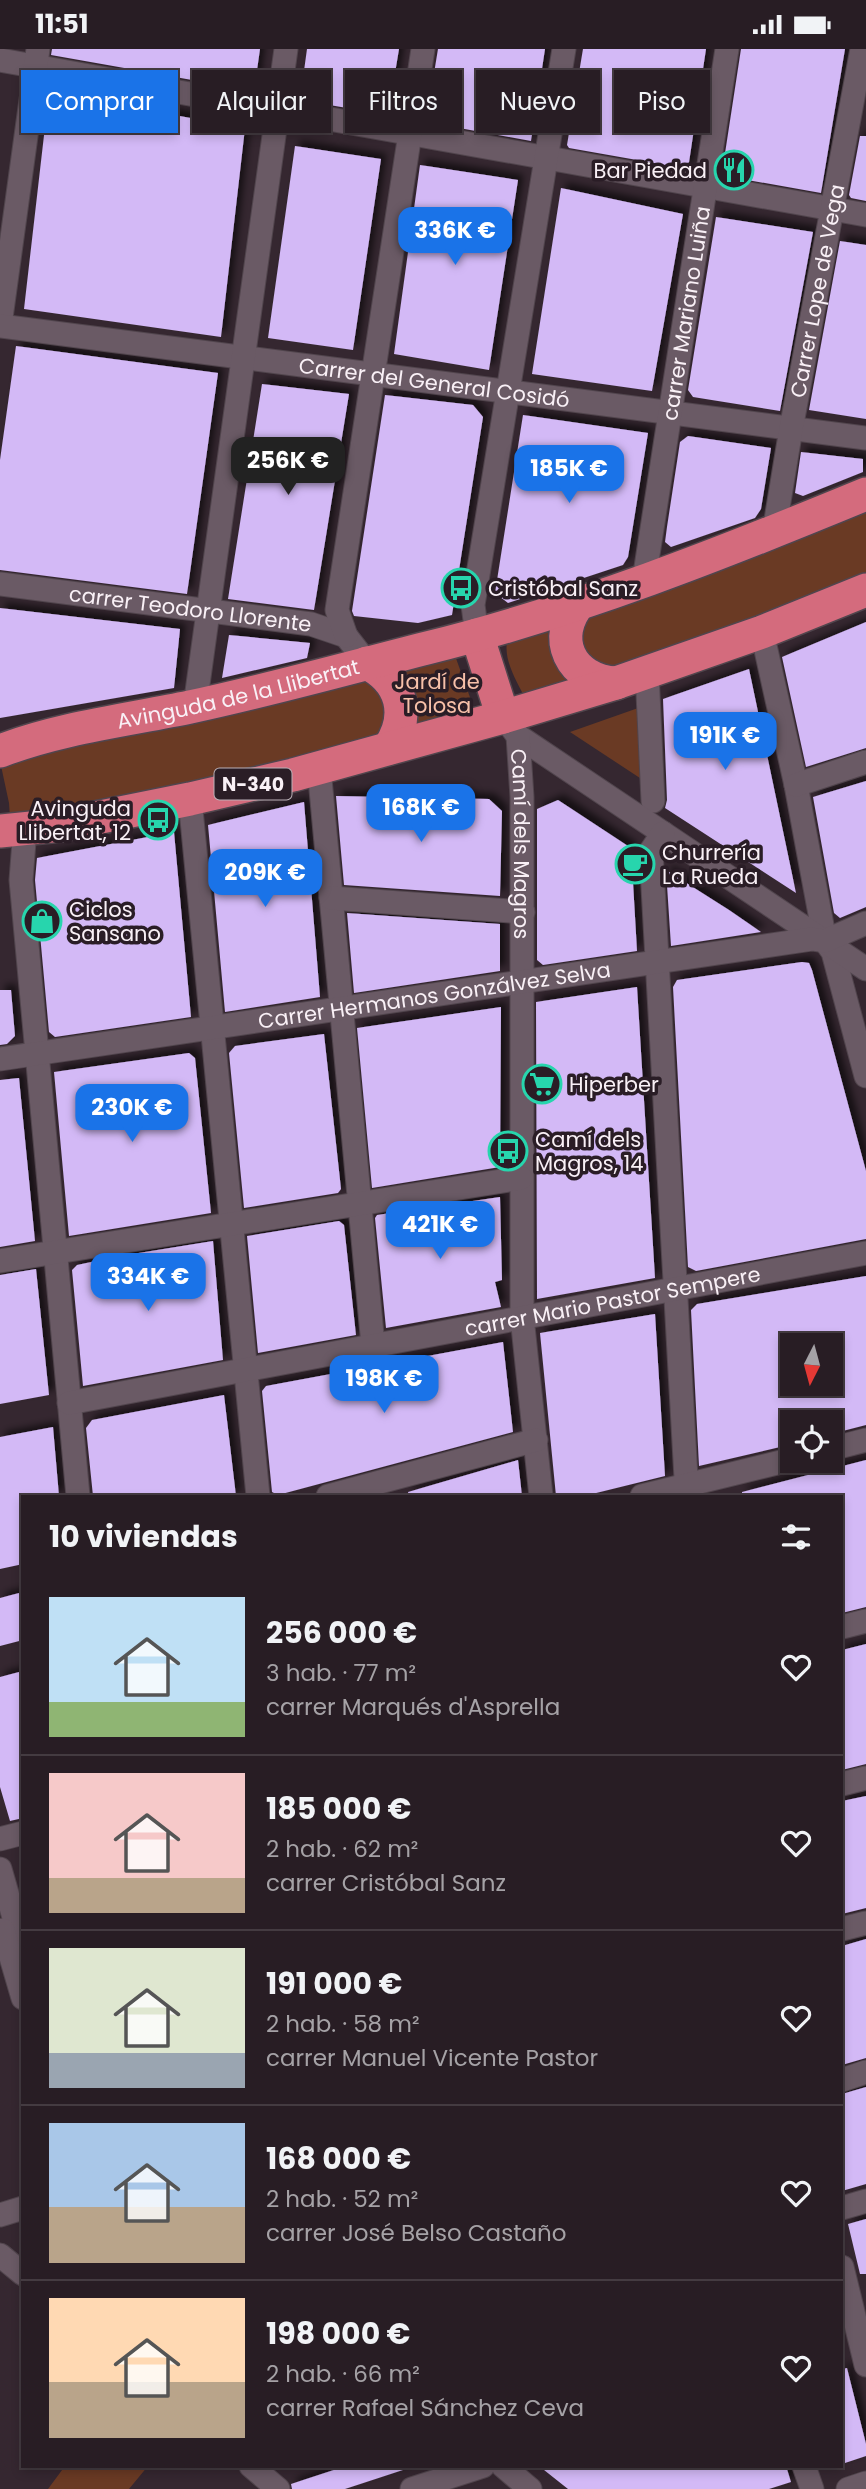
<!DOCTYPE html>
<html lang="es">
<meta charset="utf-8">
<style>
body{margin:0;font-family:Poppins,sans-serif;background:#342a31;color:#f1f3f6;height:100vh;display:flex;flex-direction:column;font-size:26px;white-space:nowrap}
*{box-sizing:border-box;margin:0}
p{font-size:23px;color:#a5a2a6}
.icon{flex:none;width:38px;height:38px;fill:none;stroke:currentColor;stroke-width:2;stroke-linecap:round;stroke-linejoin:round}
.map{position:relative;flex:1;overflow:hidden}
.details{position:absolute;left:21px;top:1446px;width:822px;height:973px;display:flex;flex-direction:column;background:#281d24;border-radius:0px;box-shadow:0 4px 10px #0003,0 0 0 2px #443b41}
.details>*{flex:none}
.top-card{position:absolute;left:21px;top:21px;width:824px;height:63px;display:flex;gap:14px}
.needle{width:46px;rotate:186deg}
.buttons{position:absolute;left:780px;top:1284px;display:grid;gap:14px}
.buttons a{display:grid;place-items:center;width:63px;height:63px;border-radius:0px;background:#281d24;box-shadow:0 4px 10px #0003,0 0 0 2px #443b41;font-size:35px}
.price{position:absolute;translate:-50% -60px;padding:0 16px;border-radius:14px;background:#1a73e8;color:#fff;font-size:23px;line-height:46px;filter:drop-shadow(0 2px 4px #0008)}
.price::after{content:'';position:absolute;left:50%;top:42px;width:21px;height:16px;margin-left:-10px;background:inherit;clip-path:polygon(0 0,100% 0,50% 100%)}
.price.selected{background:#222;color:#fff}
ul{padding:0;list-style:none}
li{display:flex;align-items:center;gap:21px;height:175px;padding:0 28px}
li+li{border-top:2px solid #443b41}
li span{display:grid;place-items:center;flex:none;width:196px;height:140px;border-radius:0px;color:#555}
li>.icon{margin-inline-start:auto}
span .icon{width:84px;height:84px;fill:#fffc;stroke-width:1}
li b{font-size:30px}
h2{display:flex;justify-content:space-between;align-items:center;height:84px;padding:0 28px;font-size:30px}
.tag{padding:0 24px;border-radius:0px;background:#281d24;box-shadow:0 4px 10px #0003,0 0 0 2px #443b41;font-size:24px;line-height:63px}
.tag.selected{background:#1a73e8;color:#fff}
.status{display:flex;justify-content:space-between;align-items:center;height:49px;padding:0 35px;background:#281d24;direction:ltr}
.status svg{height:19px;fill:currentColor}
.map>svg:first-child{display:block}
.green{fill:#6a3a24}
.building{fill:#d3b9f6;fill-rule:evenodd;filter:url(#shadow)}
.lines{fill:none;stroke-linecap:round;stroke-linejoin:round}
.minor-casing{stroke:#51454d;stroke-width:25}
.highway-casing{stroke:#51454d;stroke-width:36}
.minor{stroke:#6a5a65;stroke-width:23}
.highway{stroke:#d46b7d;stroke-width:33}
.labels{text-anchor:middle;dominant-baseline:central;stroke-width:7;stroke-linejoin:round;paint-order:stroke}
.shield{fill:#2a1d26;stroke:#bbb1b8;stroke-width:2}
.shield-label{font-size:19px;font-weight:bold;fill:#f9f0f6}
.poi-label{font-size:21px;fill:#f9f0f6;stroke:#2a1d26;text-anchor:start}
.street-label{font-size:21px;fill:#f9f0f6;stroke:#2a1d26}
.park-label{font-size:21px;fill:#f7c0a9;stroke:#2a1d26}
</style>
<div class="status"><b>11:51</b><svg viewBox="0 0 49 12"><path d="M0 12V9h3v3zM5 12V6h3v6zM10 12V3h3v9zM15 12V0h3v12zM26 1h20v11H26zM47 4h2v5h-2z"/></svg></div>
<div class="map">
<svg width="866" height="2440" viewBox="0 0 866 2440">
<defs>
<filter id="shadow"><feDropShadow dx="5.5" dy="-5.5" stdDeviation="3.5" flood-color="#0009"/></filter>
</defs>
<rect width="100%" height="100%" fill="#352730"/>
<path class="green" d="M866,454V532L596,624L572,587L580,567Z
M558,571L581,634L523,645C514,628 501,605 509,586Z
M453,601L476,665L406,685L390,617Z
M356,628L382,633L391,681L317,711L10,769L9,754L0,712Z
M641,658L646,733L570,683Z
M65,2417H148L129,2440H48Z"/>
<path class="building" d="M52,0H260L254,42L51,6Z
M307,0H399L388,66L300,51Z
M438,0H545L531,92L426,73Z
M583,0H706L688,120L569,99L567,96Z
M741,0H845L821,144L725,127L722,124Z
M49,43L245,79L221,288L24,260Z
M860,87H866V152L851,149L849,146Z
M295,97L381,110L353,301L268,289Z
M420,116L518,131L489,321L394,305Z
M561,139L683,165L652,342L532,325Z
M716,168L813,183L780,362L693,348L688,341Z
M840,192L866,196V370L809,361Z
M16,297L218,324L187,545L0,521V411Z
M262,335L349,345L314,561L228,550Z
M385,346L473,356L483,368L452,566L418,574L354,567L352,562Z
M523,366L648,384L628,508L623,516L508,554L495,544Z
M688,387L771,399L761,460L755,469L671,498L665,493L667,478L680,393Z
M801,403L863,410V423L803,447L795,444Z
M0,559L180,580L174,639L0,669Z
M866,573V699L806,718L782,608Z
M229,586L310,594L307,609L222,629Z
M749,620L796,844L665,759L667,751L663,650Z
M866,732V858L840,869L834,864L813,748Z
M336,747L489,750L502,762L500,847L344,836Z
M558,751L631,799L637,902L543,916L537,911V760Z
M304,753L320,948L225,963L208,776Z
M174,783L191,968L55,988L49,983L35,831L37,809Z
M666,821L729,861L761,883L671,897Z
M347,864L500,875V922L354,944Z
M802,913L809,914L812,921L866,1122V1190L696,1222L688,1218L673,938L677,931Z
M637,938L655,1229L537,1250L536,953Z
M0,941H11L15,987L7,995L0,996Z
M501,958L500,1118L372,1139L357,979Z
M324,985L341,1140L338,1144L244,1159L229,1004L235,997Z
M189,1004L195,1009L211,1164L69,1187L54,1023Z
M19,1029L35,1192L0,1198V1031Z
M500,1148L502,1231L495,1233L501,1258L386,1279L375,1169L377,1166Z
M339,1172L344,1176L356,1286L258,1304L247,1187Z
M213,1192L223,1311L83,1337L72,1221L77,1216L120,1207Z
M36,1220L49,1346L0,1355V1226Z
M866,1227V1376L831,1385V1374H793V1395L699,1417L691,1261L697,1255ZM793,1297H831V1335H793Z
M655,1265L665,1427L584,1447H556L540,1284Z
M503,1293L513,1383L278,1446L272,1443L262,1342L266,1337Z
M224,1346L236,1447H93L86,1379L92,1371Z
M53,1378L59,1447H23V1515L0,1520V1388Z
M518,1411L522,1447H409L408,1443Z
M866,1411V1558L842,1564V1447H742V1443Z
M23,1543V1591L0,1597V1549Z
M866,1595V1715L842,1721V1601Z
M23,1622V1769L10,1772L0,1738V1628Z
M866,1747V1859L842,1865V1752Z
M866,1890V2009L842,2016V1897Z
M866,2038V2135L842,2142V2045Z
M866,2170V2225H860L848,2175Z
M847,2319L866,2395V2407L842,2415V2320Z
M346,2417H406V2420L345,2440H292L291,2435Z
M539,2417H786L791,2433L769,2440H568Z"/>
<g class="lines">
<defs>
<g id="minor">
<path d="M0,11L866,166"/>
<path d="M0,276L38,0"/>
<path id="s1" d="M0,277L866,389"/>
<path id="s2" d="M774,483L791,380L862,0"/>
<path id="s3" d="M644,531L727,0"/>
<path id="s4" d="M0,535L311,575L346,587L367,614"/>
<path d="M762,583L796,736L825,892L833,903L866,1027"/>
<path d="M477,586L473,556L564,0"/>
<path d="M346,587L337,561L423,0"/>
<path d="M647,623L653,752"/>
<path d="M195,657L286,0"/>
<path d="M512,679L518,687L866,920"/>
<path id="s5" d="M518,687L522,748V1268L541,1447"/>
<path d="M319,719L373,1296"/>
<path d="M796,736L866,713"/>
<path d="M190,750L258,1447"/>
<path d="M25,780L21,831L78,1447"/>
<path d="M663,784L651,802L687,1447"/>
<path d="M331,849L523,863"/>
<path id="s6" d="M0,1010L812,890L825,892L866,874"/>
<path d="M0,1212L521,1129"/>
<path id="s7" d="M69,1354L866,1204"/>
<path d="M831,1400L866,1391"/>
<path d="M328,1447L536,1391"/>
<path d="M642,1447L793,1410"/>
<path d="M842,1578L866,1572"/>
<path d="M842,1735L866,1729"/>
<path d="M0,1790L23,1784"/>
<path d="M0,1820L23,1900"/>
<path d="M842,1880L866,1874"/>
<path d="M3,1881L23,1949"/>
<path d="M842,2031L866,2023"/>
<path d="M842,2159L866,2152"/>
<path d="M0,2166L23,2159"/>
<path d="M0,2206L23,2225"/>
<path d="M842,2218L866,2316"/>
<path d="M251,2417L278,2440"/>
<path d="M503,2417L530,2440"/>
<path d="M804,2417L812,2440"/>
<path d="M412,2440L483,2417"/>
<path d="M848,2440L866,2434"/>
</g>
<g id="highway">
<path d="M580,553C550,589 570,631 616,634"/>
<path d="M477,586L503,668"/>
<path d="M367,614C402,632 411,666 389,699"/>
<path id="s8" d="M0,702C60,679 127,671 190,658C270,641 348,619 427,599C577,562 723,504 866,445"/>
<path d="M0,782L61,776L190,750L293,726L503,668L616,634L762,583L866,541"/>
</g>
</defs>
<use href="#minor" class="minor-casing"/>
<use href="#highway" class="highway-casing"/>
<use href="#minor" class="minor"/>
<use href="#highway" class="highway"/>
</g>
<defs>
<symbol id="restaurant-ring" viewBox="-11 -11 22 22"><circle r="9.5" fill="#2a1d26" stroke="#27d5ad" stroke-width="1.5"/><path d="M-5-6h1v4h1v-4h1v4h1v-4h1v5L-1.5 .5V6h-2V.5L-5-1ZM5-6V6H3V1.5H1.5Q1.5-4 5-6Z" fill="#27d5ad"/></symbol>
<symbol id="bus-ring" viewBox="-11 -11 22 22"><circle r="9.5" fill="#2a1d26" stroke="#27d5ad" stroke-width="1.5"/><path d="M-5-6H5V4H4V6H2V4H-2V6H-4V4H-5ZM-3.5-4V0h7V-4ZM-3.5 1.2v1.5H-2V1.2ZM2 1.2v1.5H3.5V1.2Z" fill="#27d5ad"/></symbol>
<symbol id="cafe-ring" viewBox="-11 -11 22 22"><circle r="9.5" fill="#2a1d26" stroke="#27d5ad" stroke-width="1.5"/><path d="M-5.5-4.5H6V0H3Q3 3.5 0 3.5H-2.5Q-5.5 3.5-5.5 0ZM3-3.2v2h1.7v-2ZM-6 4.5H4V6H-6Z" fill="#27d5ad"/></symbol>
<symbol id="shop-ring" viewBox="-11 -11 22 22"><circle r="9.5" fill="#2a1d26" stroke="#27d5ad" stroke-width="1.5"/><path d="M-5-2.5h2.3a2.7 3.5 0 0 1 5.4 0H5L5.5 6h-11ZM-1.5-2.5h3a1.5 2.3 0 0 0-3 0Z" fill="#27d5ad"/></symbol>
<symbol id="supermarket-ring" viewBox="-11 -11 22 22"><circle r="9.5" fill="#2a1d26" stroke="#27d5ad" stroke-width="1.5"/><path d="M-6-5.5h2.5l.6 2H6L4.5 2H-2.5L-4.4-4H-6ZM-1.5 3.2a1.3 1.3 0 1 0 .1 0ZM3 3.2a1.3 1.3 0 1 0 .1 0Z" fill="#27d5ad"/></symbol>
</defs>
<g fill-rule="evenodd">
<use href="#restaurant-ring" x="712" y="99" width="44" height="44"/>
<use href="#bus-ring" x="439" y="517" width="44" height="44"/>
<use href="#bus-ring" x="136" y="749" width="44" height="44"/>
<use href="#cafe-ring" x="613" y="793" width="44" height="44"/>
<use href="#shop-ring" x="20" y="850" width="44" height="44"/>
<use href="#supermarket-ring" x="520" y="1013" width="44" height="44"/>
<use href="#bus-ring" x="486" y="1080" width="44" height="44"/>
</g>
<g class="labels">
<rect class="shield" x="214.5" y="719.5" width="77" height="31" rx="5"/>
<g class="shield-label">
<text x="253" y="735">N-340</text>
</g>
<g class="poi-label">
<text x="707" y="121" text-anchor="end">Bar Piedad</text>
<text x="488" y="539">Cristóbal Sanz</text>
<text x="131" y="759" text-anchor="end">Avinguda<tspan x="131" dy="24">Llibertat, 12</tspan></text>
<text x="662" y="803">Churrería<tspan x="662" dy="24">La Rueda</tspan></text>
<text x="69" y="860">Ciclos<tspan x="69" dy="24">Sansano</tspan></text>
<text x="569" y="1035">Hiperber</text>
<text x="535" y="1090">Camí dels<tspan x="535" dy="24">Magros, 14</tspan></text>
</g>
<g class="street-label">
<text stroke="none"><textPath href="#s2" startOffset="245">Carrer Lope de Vega</textPath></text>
<text stroke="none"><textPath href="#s3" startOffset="270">carrer Mariano Luiña</textPath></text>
<text stroke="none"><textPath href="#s1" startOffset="438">Carrer del General Cosidó</textPath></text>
<text stroke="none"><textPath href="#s4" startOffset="192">carrer Teodoro Llorente</textPath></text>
<text stroke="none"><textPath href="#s8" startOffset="245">Avinguda de la Llibertat</textPath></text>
<text stroke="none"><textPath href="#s5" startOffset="108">Camí dels Magros</textPath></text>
<text stroke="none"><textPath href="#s6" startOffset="439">Carrer Hermanos Gonzálvez Selva</textPath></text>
<text stroke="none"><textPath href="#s7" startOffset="553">carrer Mario Pastor Sempere</textPath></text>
</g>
<g class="park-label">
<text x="437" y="632">Jardí de<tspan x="437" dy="24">Tolosa</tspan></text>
</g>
</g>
</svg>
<div class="buttons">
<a><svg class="needle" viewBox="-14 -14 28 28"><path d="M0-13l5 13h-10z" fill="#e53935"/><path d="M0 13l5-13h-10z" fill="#a5a2a6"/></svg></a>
<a><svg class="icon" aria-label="locate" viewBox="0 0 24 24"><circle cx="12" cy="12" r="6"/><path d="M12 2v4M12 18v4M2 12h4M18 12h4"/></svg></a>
</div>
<b class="price" style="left:455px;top:218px">336K €</b>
<b class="price selected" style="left:288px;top:448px">256K €</b>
<b class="price" style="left:569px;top:456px">185K €</b>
<b class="price" style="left:725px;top:723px">191K €</b>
<b class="price" style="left:421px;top:795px">168K €</b>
<b class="price" style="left:265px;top:860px">209K €</b>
<b class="price" style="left:132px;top:1095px">230K €</b>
<b class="price" style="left:440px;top:1212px">421K €</b>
<b class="price" style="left:148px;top:1264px">334K €</b>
<b class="price" style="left:384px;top:1366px">198K €</b>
<div class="top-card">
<a class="tag selected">Comprar</a>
<a class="tag">Alquilar</a>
<a class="tag">Filtros</a>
<a class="tag">Nuevo</a>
<a class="tag">Piso</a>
</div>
<section class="details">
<h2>10 viviendas<svg class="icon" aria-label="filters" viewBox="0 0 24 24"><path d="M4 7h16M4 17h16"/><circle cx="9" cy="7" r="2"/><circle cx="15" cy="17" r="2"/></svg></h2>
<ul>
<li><span style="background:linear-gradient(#bfe0f5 75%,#8fb573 0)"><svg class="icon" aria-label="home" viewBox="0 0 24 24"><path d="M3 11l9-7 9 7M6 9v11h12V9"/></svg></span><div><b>256 000 €</b><p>3 hab. · 77 m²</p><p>carrer Marqués d'Asprella</p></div><svg class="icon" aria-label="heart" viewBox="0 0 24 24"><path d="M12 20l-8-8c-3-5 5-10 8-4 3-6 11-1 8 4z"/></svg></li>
<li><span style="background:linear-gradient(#f6c9c9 75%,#b9a48a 0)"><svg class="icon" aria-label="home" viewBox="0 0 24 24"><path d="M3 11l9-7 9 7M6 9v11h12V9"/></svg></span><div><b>185 000 €</b><p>2 hab. · 62 m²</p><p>carrer Cristóbal Sanz</p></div><svg class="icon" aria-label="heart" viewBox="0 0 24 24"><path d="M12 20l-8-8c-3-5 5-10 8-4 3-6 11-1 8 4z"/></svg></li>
<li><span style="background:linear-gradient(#dfe7d0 75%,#9aa5b1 0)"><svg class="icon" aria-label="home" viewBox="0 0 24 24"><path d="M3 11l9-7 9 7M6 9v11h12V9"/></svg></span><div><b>191 000 €</b><p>2 hab. · 58 m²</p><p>carrer Manuel Vicente Pastor</p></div><svg class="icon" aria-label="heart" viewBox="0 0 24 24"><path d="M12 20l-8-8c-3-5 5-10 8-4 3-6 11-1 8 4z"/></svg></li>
<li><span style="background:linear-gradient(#a9c7e8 60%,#b9a48a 0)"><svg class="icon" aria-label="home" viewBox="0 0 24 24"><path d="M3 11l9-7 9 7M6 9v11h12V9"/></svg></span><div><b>168 000 €</b><p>2 hab. · 52 m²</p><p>carrer José Belso Castaño</p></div><svg class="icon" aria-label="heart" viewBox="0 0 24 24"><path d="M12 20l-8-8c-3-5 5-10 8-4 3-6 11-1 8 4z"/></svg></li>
<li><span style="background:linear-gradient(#ffd9b3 60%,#b9a48a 0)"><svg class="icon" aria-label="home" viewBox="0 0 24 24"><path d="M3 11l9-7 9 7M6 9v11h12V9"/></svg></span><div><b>198 000 €</b><p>2 hab. · 66 m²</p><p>carrer Rafael Sánchez Ceva</p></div><svg class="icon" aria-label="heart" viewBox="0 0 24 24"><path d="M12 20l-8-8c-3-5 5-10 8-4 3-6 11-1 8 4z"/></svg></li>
</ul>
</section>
</div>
